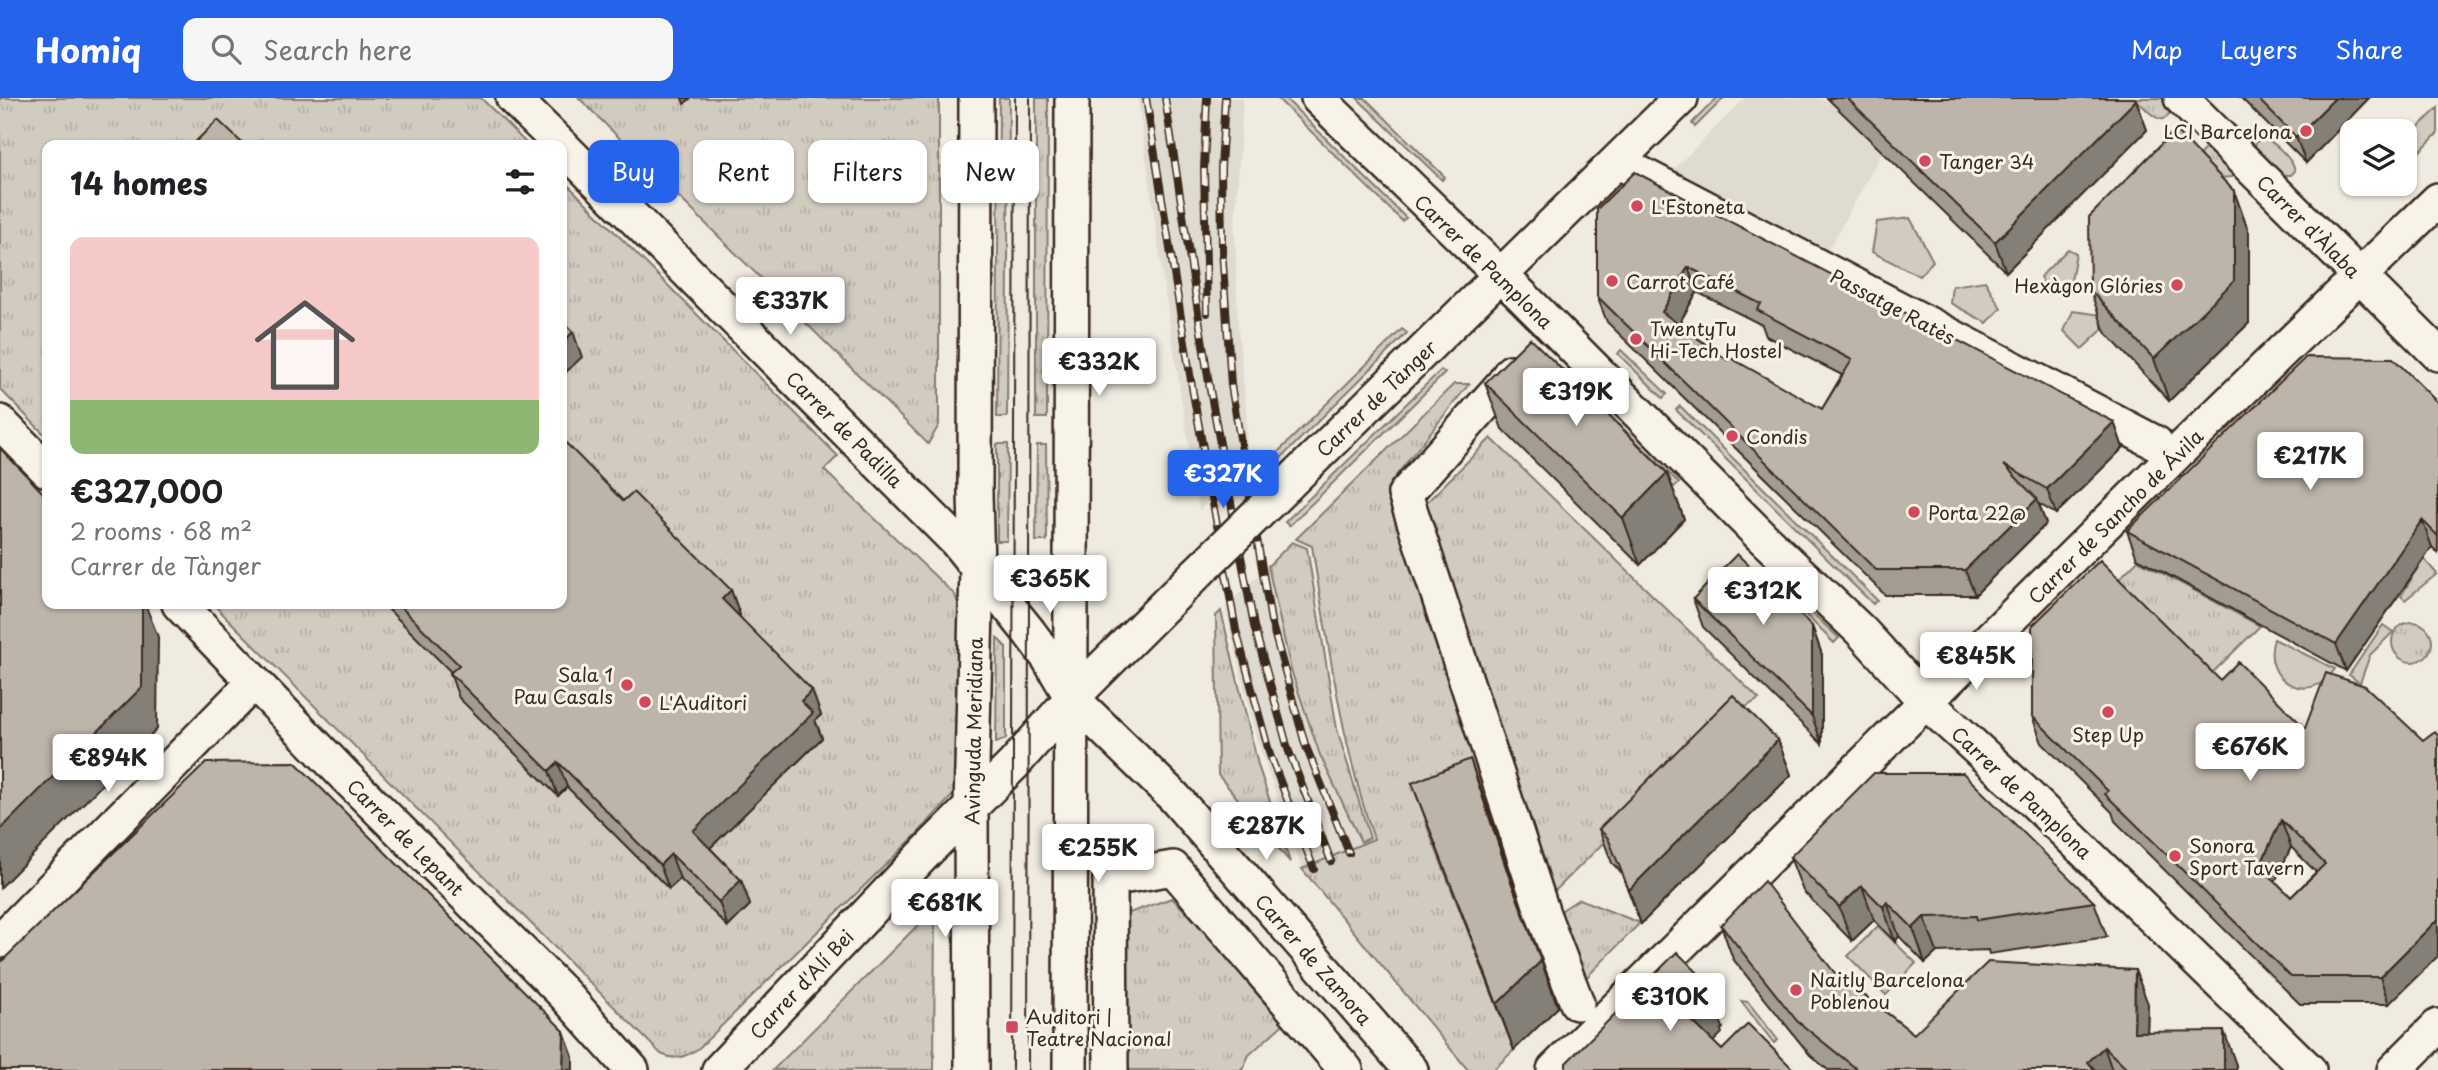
<!DOCTYPE html>
<meta charset="utf-8">
<style>
body{margin:0;font-family:"Playpen Sans",sans-serif;background:#f6f6f6;color:#202124;height:100vh;display:flex;flex-direction:column;font-size:26px;white-space:nowrap}
*{box-sizing:border-box;margin:0}
p{font-size:23px;color:#757577}
.icon{flex:none;width:38px;height:38px;fill:none;stroke:currentColor;stroke-width:2;stroke-linecap:round;stroke-linejoin:round}
.map{position:relative;flex:1;overflow:hidden}
.drawer{position:absolute;left:42px;top:42px;width:525px;height:469px;display:flex;flex-direction:column;background:#fff;border-radius:14px;box-shadow:0 2px 5px #0004}
.drawer>*{flex:none}
.top-card{position:absolute;left:588px;top:42px;width:665px;height:63px;display:flex;gap:14px}
.buttons{position:absolute;left:2340px;top:21px;display:grid;gap:14px}
.buttons a{display:grid;place-items:center;width:77px;height:77px;border-radius:14px;background:#fff;box-shadow:0 2px 5px #0004;font-size:35px}
.price{position:absolute;translate:-50% -60px;padding:0 16px;border-radius:7px;background:#fff;color:#222;font-size:23px;line-height:46px;filter:drop-shadow(0 2px 4px #0008)}
.price::after{content:'';position:absolute;left:50%;top:42px;width:21px;height:16px;margin-left:-10px;background:inherit;clip-path:polygon(0 0,100% 0,50% 100%)}
.price.selected{background:#2563eb;color:#fff}
ul{padding:0;list-style:none}
li{display:grid;align-content:center;gap:14px;height:371px;padding:0 28px}
li+li{border-top:2px solid #e0e0e0}
li span{display:grid;place-items:center;height:217px;border-radius:14px;color:#555}
li>.icon{margin-inline-start:auto}
span .icon{width:126px;height:126px;fill:#fffc;stroke-width:1}
li b{font-size:30px}
h2{display:flex;justify-content:space-between;align-items:center;height:84px;padding:0 28px;font-size:30px}
.pill{padding:0 24px;border-radius:14px;background:#fff;box-shadow:0 2px 5px #0004;font-size:24px;line-height:63px}
.pill.selected{background:#2563eb;color:#fff}
header{display:flex;align-items:center;gap:42px;box-sizing:border-box;height:98px;padding:0 35px;background:#2563eb;color:#fff}
header strong{font-size:33px}
nav{display:flex;gap:38px;margin-inline-start:auto;font-size:24px}
.search{width:490px;height:63px;background:#f6f6f6;display:flex;align-items:center;gap:18px;box-sizing:border-box;padding:0 24px;border-radius:14px;color:#757577;font-size:26px}
.map>svg:first-child{display:block}
.built{fill:#e0dbd0}
.grass{fill:url(#grass-tufts);stroke:#867a6f;stroke-width:2}
.garden{fill:#d1cbc0;stroke:#867a6f;stroke-width:2}
.lines{fill:none;stroke-linecap:round;stroke-linejoin:round}
.minor-casing{stroke:#3b2a1e;stroke-width:38}
.minor{stroke:#f7f3e8;stroke-width:33}
.tram{stroke:#3b2a1e;stroke-width:2}
.rail-casing{stroke:#3b2a1e;stroke-width:8}
.rail{stroke:#f7f3e8;stroke-width:5;stroke-dasharray:16;stroke-linecap:butt}
.minor-bridge-casing{stroke:#3b2a1e;stroke-width:38;stroke-linecap:butt}
.minor-bridge{stroke:#f7f3e8;stroke-width:33}
.wall{fill:#a39c92;stroke:#3b2a1e;stroke-width:2;fill-rule:evenodd}
.shaded-wall{fill:#847f77;stroke:#3b2a1e;stroke-width:2}
.building{fill:#bdb5aa;stroke:#3b2a1e;stroke-width:2;fill-rule:evenodd}
.poi-dot{fill:#d1495b;stroke:#f7f3e8;stroke-width:2.5}
.labels{text-anchor:middle;dominant-baseline:central;stroke-width:6;stroke-linejoin:round;paint-order:stroke}
.poi-label{font-size:19px;fill:#3b2a1e;stroke:#f7f3e8;text-anchor:start}
.street-label{font-size:19px;fill:#3b2a1e;stroke:#f7f3e8}
</style>
<header>
<strong>Homiq</strong>
<div class="search"><svg class="icon" aria-label="search" viewBox="0 0 24 24"><circle cx="10" cy="10" r="6"/><path d="M15 15l6 6"/></svg>Search here</div>
<nav><a>Map</a><a>Layers</a><a>Share</a></nav>
</header>
<div class="map">
<svg width="2438" height="972" viewBox="0 0 2438 972">
<defs>
<pattern id="grass-tufts" width="24" height="20" patternUnits="userSpaceOnUse" patternTransform="scale(1.75)"><rect width="24" height="20" fill="#d1cbc0"/><path d="M3 7l-1-3M5 7V3M7 7l1-3M15 17l-1-3M17 17v-4M19 17l1-3" fill="none" stroke="#b4aea5"/></pattern>
</defs>
<rect width="100%" height="100%" fill="#efebe0"/>
<filter id="ink" filterUnits="userSpaceOnUse"><feTurbulence type="fractalNoise" baseFrequency=".0143" numOctaves="2"/><feDisplacementMap in="SourceGraphic" scale="14" xChannelSelector="R" yChannelSelector="G"/><feConvolveMatrix kernelMatrix="1 2 1 2 8 2 1 2 1" color-interpolation-filters="sRGB"/></filter>
<g filter="url(#ink)">
<path class="built" d="M1138,0H1243L1235,128L1238,228L1246,310L1247,363L1199,413L1163,183Z
M1745,0H1820L1834,8L1882,55L1826,156L1668,77Z
M1267,469L1290,573L1319,658L1361,746L1302,771L1256,639L1225,509Z"/>
<path class="grass" d="M0,0H481L528,47H47V339L0,291Z
M579,0H939V327L928,346Z
M999,0H1009L1007,319H997Z
M1036,0H1048L1047,320H1036Z
M2135,0H2164L2171,7C2167,38 2145,10 2135,0Z
M2263,39C2274,44 2293,61 2295,73L2291,77H2281L2256,51L2255,45Z
M2207,49L2235,74L2232,79L2221,80L2202,61L2200,56Z
M562,81L838,358L824,372L955,497L960,511L959,679L953,697L916,737L699,950C686,959 676,963 661,956L213,506H562Z
M1454,286H1469L1391,384L1493,695L1425,723L1514,952L1493,972H1468L1302,771L1374,741C1342,647 1328,546 1312,448L1296,441Z
M1491,340L1759,601L1732,617L1549,799L1422,409Z
M1008,346L1007,443H997V346Z
M1037,347H1046L1047,443H1036Z
M1292,444L1307,450L1337,631L1370,740L1361,744L1320,657L1291,572L1268,468Z
M2138,462L2260,528L2205,582L2111,489Z
M1221,513L1258,667L1290,764L1218,677L1216,518Z
M2392 544a20 20 0 1 1 40 0a20 20 0 1 1-40 0Z
M997,540L1006,549V641L996,645Z
M1172,800L1291,919L1249,957L1242,972H1125L1126,816Z
M1579,801L1640,825L1581,885L1556,816Z
M935,810L934,972H773Z"/>
<path class="garden" d="M1277,0H1285L1406,120L1402,123Z
M1357,0H1365L1445,79L1442,82Z
M1717,0H1724L1695,29L1692,25Z
M2438,10V35L2405,68V42Z
M1910,120L1933,163L1919,178L1872,154L1877,124Z
M2068,151L2076,155L2071,183L2045,188L2040,179Z
M1985,183L2001,210L1987,225L1950,205L1952,188Z
M2073,213L2102,217V232L2082,251L2064,233Z
M1402,231L1407,235L1275,366L1270,362Z
M1621,252L1667,296L1663,300L1618,256Z
M1563,271L1679,385L1674,389L1558,275Z
M1441,272L1445,275L1289,428L1285,424Z
M1680,308L1877,502L1873,506L1676,312Z
M2417,453L2437,476L2405,502L2401,498L2412,480L2405,472Z
M1793,497L1839,540L1834,545L1789,500Z
M2383,527L2393,534L2370,557L2360,585L2349,577Z
M2274,541L2335,571C2311,609 2260,584 2274,541Z
M1878,828L1916,865L1886,897L1848,858Z
M1741,903L1748,904L1778,942L1774,945Z"/>
<g class="lines">
<defs>
<path id="minor" d="M513,0L561,47
M1318,0L1521,197L1762,439L1861,533L1927,605L2023,693L2309,972
M2181,0L2438,256
M562,48L956,443L1029,534L1049,561L1072,600L1174,699L1411,972
M1630,70L2156,345
M1511,274L1503,286L1405,396L1543,816L1577,905
M0,324L47,372
M1286,388L1681,0
M179,506L346,679L565,897L632,972
M0,843L254,584
M719,972L930,750L1014,666L1072,600L1197,475
M972,972L971,710L977,469L975,395L976,0
M1070,972L1072,0
M1111,972L1110,781L1173,770L1346,972
M1554,972L2176,356L2438,102
M2394,972L2438,928"/>
</defs>
<use href="#minor" class="minor-casing"/>
<use href="#minor" class="minor"/>
<path class="tram" d="M1012,972L1015,0
M1028,972L1030,0"/>
<defs>
<path id="rail" d="M1146,0L1193,295L1236,532L1270,657L1314,771
M1165,0L1210,292L1254,528L1288,651L1331,763
M1225,0L1221,70L1222,150L1231,287L1271,523L1305,646L1349,755
M1207,215L1204,71L1207,0"/>
</defs>
<use href="#rail" class="rail-casing"/>
<use href="#rail" class="rail"/>
<defs>
<path id="minor-bridge" d="M1197,475L1286,388"/>
</defs>
<use href="#minor-bridge" class="minor-bridge-casing"/>
<use href="#minor-bridge" class="minor-bridge"/>
</g>
<path class="wall" d="M1827,0H2134L2136,2L2147,32L2006,174Z
M2241,0H2369L2306,65Z
M2234,93L2249,135V225L2169,303L2105,234L2090,192Z
M1597,111L2114,324L2123,350L2056,416L2039,406L2046,426L1975,497H1885L1607,224L1597,198ZM1697,194L1762,227L1766,238L1842,277L1822,311L1727,262L1679,226Z
M1485,285L1667,375L1684,421L1640,467L1502,331Z
M2438,305V455L2432,449L2346,573L2137,460L2127,433Z
M623,403L731,492L740,517L739,518L821,617L815,622L822,640L710,750L741,782L750,807L728,829L680,781L669,791L567,689L558,698L459,600L450,575L451,574L383,506H562Z
M1693,501L1812,528L1822,557V646L1703,529Z
M2220,582L2305,630L2389,906H2300L2115,723L2112,714L2042,645L2032,618ZM2291,749L2316,774L2291,799L2275,783Z
M1778,642L1791,677L1641,826L1621,774L1612,765L1599,731Z
M1412,685L1487,708L1520,807L1558,909L1514,952Z
M1790,759L2094,804L2107,839L1989,856L1988,852L1937,854L1925,865L1899,838L1895,844L1874,822L1852,843L1803,793Z
M1721,827L1834,874L1914,936L2148,906L2147,934L2236,967V972H1828L1810,957L1733,861Z"/>
<path class="shaded-wall" d="M682,0H691L684,6Z
M2335,0H2369L2306,65L2296,39Z
M2136,2L2147,32L2006,174L1995,144Z
M2234,93L2249,135V225L2169,303L2154,261Z
M1688,169L1697,194L1671,239L1662,214Z
M573,234L582,259L562,278V245Z
M2114,324L2123,350L2056,416L2047,391Z
M1667,375L1684,421L1640,467L1623,420Z
M2037,401L2046,426L1975,497L1965,472Z
M2422,422L2432,449L2346,573L2336,546Z
M731,492L740,517L731,526L722,501Z
M142,506H145L158,539L157,631L0,790V732Z
M1812,528L1822,557V646L1812,618Z
M812,592L821,617L815,622L822,640L702,758L693,733L801,603Z
M1778,642L1791,677L1641,826L1629,792Z
M1470,661L1487,708L1525,822L1508,776Z
M558,664L567,689L558,698L549,673Z
M2281,722L2291,749L2270,795L2260,768Z
M671,756L680,781L669,791L660,767Z
M741,782L750,807L728,829L719,804Z
M1862,788L1874,822L1852,843L1839,809Z
M1887,804L1899,838L1895,844L1883,809Z
M1924,819L1937,854L1925,865L1913,830Z
M2438,821V858L2389,906L2380,879Z
M1541,863L1558,909L1514,952L1497,906Z
M2135,872L2148,906L2146,968L2134,934Z
M1706,883L1723,930L1721,932L1722,935L1699,958L1682,912Z
M564,933L573,959V972H563Z
M2224,933L2236,967V972H2224Z
M2104,949L2112,972H2091L2088,964Z"/>
<path class="building" d="M1847,0H2134L2136,2L1995,144Z
M2257,0H2335L2296,39Z
M218,22L244,47H192Z
M2175,32L2234,93V183L2154,261L2090,192L2089,119Z
M262,42L267,47H257Z
M1635,74L2114,324L2047,391L2004,367L2037,401L1965,472H1876L1597,198V111ZM1688,169L1761,206L1757,212L1852,262L1822,311L1729,259L1727,262L1662,214Z
M562,223L573,234L562,245Z
M1530,240L1667,375L1623,420L1485,285Z
M2306,259L2393,260L2438,305V438L2422,422L2336,546L2127,433Z
M562,341L623,403L633,394L731,492L722,501L812,592L801,603L813,615L693,733L741,782L719,804L671,756L660,767L558,664L549,673L450,575L459,567L398,506H562Z
M0,350L47,399V506H142V589L0,732Z
M1737,456L1812,528V618L1693,501Z
M2100,462L2220,582L2238,564L2305,630L2326,575L2365,588L2423,642L2435,633L2438,637V821L2380,879H2291L2105,696L2108,693L2032,618V528ZM2281,722L2325,766L2291,799L2260,768Z
M1733,597L1778,642L1629,792L1608,740L1599,731Z
M1470,661L1508,776L1541,863L1497,906L1412,685Z
M295,664L564,933L563,972H0V865L206,665Z
M1874,675H1963L2094,804L1977,822L1976,818L1924,819L1913,830L1887,804L1883,809L1862,788L1839,809L1790,759Z
M1764,783L1834,874L1914,936L1988,864L2135,872L2134,934L2224,933V972H2128L2104,949L2088,964L2095,972H1858L1797,923L1721,827Z
M1677,854L1706,883L1703,887L1705,889L1682,912L1688,919L1722,952L1748,926L1794,972H1566V965Z"/>
</g>
<g class="poi-dot">
<circle cx="2306" cy="33" r="7"/>
<circle cx="1925" cy="63" r="7"/>
<circle cx="1637" cy="108" r="7"/>
<circle cx="1612" cy="183" r="7"/>
<circle cx="2177" cy="187" r="7"/>
<circle cx="1636" cy="241" r="7"/>
<circle cx="1732" cy="338" r="7"/>
<circle cx="1914" cy="414" r="7"/>
<circle cx="627" cy="587" r="7"/>
<circle cx="645" cy="604" r="7"/>
<circle cx="2108" cy="614" r="7"/>
<circle cx="2175" cy="758" r="7"/>
<circle cx="1796" cy="892" r="7"/>
<rect x="1005" y="922" width="14" height="14" rx="3.5"/>
</g>
<g class="labels">
<g class="poi-label">
<text x="2292" y="33" text-anchor="end">LCI Barcelona</text>
<text x="1939" y="63">Tanger 34</text>
<text x="1651" y="108">L'Estoneta</text>
<text x="1626" y="183">Carrot Café</text>
<text x="2163" y="187" text-anchor="end">Hexàgon Glóries</text>
<text x="1650" y="230">TwentyTu<tspan x="1650" dy="22">Hi-Tech Hostel</tspan></text>
<text x="1746" y="338">Condis</text>
<text x="1928" y="414">Porta 22@</text>
<text x="613" y="576" text-anchor="end">Sala 1<tspan x="613" dy="22">Pau Casals</tspan></text>
<text x="659" y="604">L'Auditori</text>
<text x="2108" y="636" text-anchor="middle">Step Up</text>
<text x="2189" y="747">Sonora<tspan x="2189" dy="22">Sport Tavern</tspan></text>
<text x="1810" y="881">Naitly Barcelona<tspan x="1810" dy="22">Poblenou</tspan></text>
<text x="1026" y="918">Auditori |<tspan x="1026" dy="22">Teatre Nacional</tspan></text>
</g>
<g class="street-label">
<text transform="translate(2309 128) rotate(45)">Carrer d'Àlaba</text>
<text transform="translate(1484 163) rotate(44)">Carrer de Pamplona</text>
<text transform="translate(1893 208) rotate(28)">Passatge Ratès</text>
<text transform="translate(1376 300) rotate(-44)">Carrer de Tànger</text>
<text transform="translate(845 331) rotate(45)">Carrer de Padilla</text>
<text transform="translate(2115 418) rotate(-45)">Carrer de Sancho de Ávila</text>
<text transform="translate(973 633) rotate(-89)">Avinguda Meridiana</text>
<text transform="translate(2022 694) rotate(43)">Carrer de Pamplona</text>
<text transform="translate(406 739) rotate(45)">Carrer de Lepant</text>
<text transform="translate(1314 861) rotate(49)">Carrer de Zamora</text>
<text transform="translate(801 886) rotate(-47)">Carrer d'Alí Bei</text>
</g>
</g>
</svg>
<div class="buttons">
<a><svg class="icon" aria-label="layers" viewBox="0 0 24 24"><path d="M12 4l9 5-9 5-9-5zM3 14l9 5 9-5"/></svg></a>
</div>
<b class="price" style="left:790px;top:239px">€337K</b>
<b class="price" style="left:1099px;top:300px">€332K</b>
<b class="price" style="left:1576px;top:330px">€319K</b>
<b class="price" style="left:2310px;top:394px">€217K</b>
<b class="price selected" style="left:1223px;top:412px">€327K</b>
<b class="price" style="left:1050px;top:517px">€365K</b>
<b class="price" style="left:1763px;top:529px">€312K</b>
<b class="price" style="left:1976px;top:594px">€845K</b>
<b class="price" style="left:2250px;top:685px">€676K</b>
<b class="price" style="left:108px;top:696px">€894K</b>
<b class="price" style="left:1266px;top:764px">€287K</b>
<b class="price" style="left:1098px;top:786px">€255K</b>
<b class="price" style="left:945px;top:841px">€681K</b>
<b class="price" style="left:1670px;top:935px">€310K</b>
<div class="top-card">
<a class="pill selected">Buy</a>
<a class="pill">Rent</a>
<a class="pill">Filters</a>
<a class="pill">New</a>
</div>
<section class="drawer">
<h2>14 homes<svg class="icon" aria-label="filters" viewBox="0 0 24 24"><path d="M4 7h16M4 17h16"/><circle cx="9" cy="7" r="2"/><circle cx="15" cy="17" r="2"/></svg></h2>
<ul>
<li><span style="background:linear-gradient(#f6c9c9 75%,#8fb573 0)"><svg class="icon" aria-label="home" viewBox="0 0 24 24"><path d="M3 11l9-7 9 7M6 9v11h12V9"/></svg></span><div><b>€327,000</b><p>2 rooms · 68 m²</p><p>Carrer de Tànger</p></div></li>
</ul>
</section>
</div>
